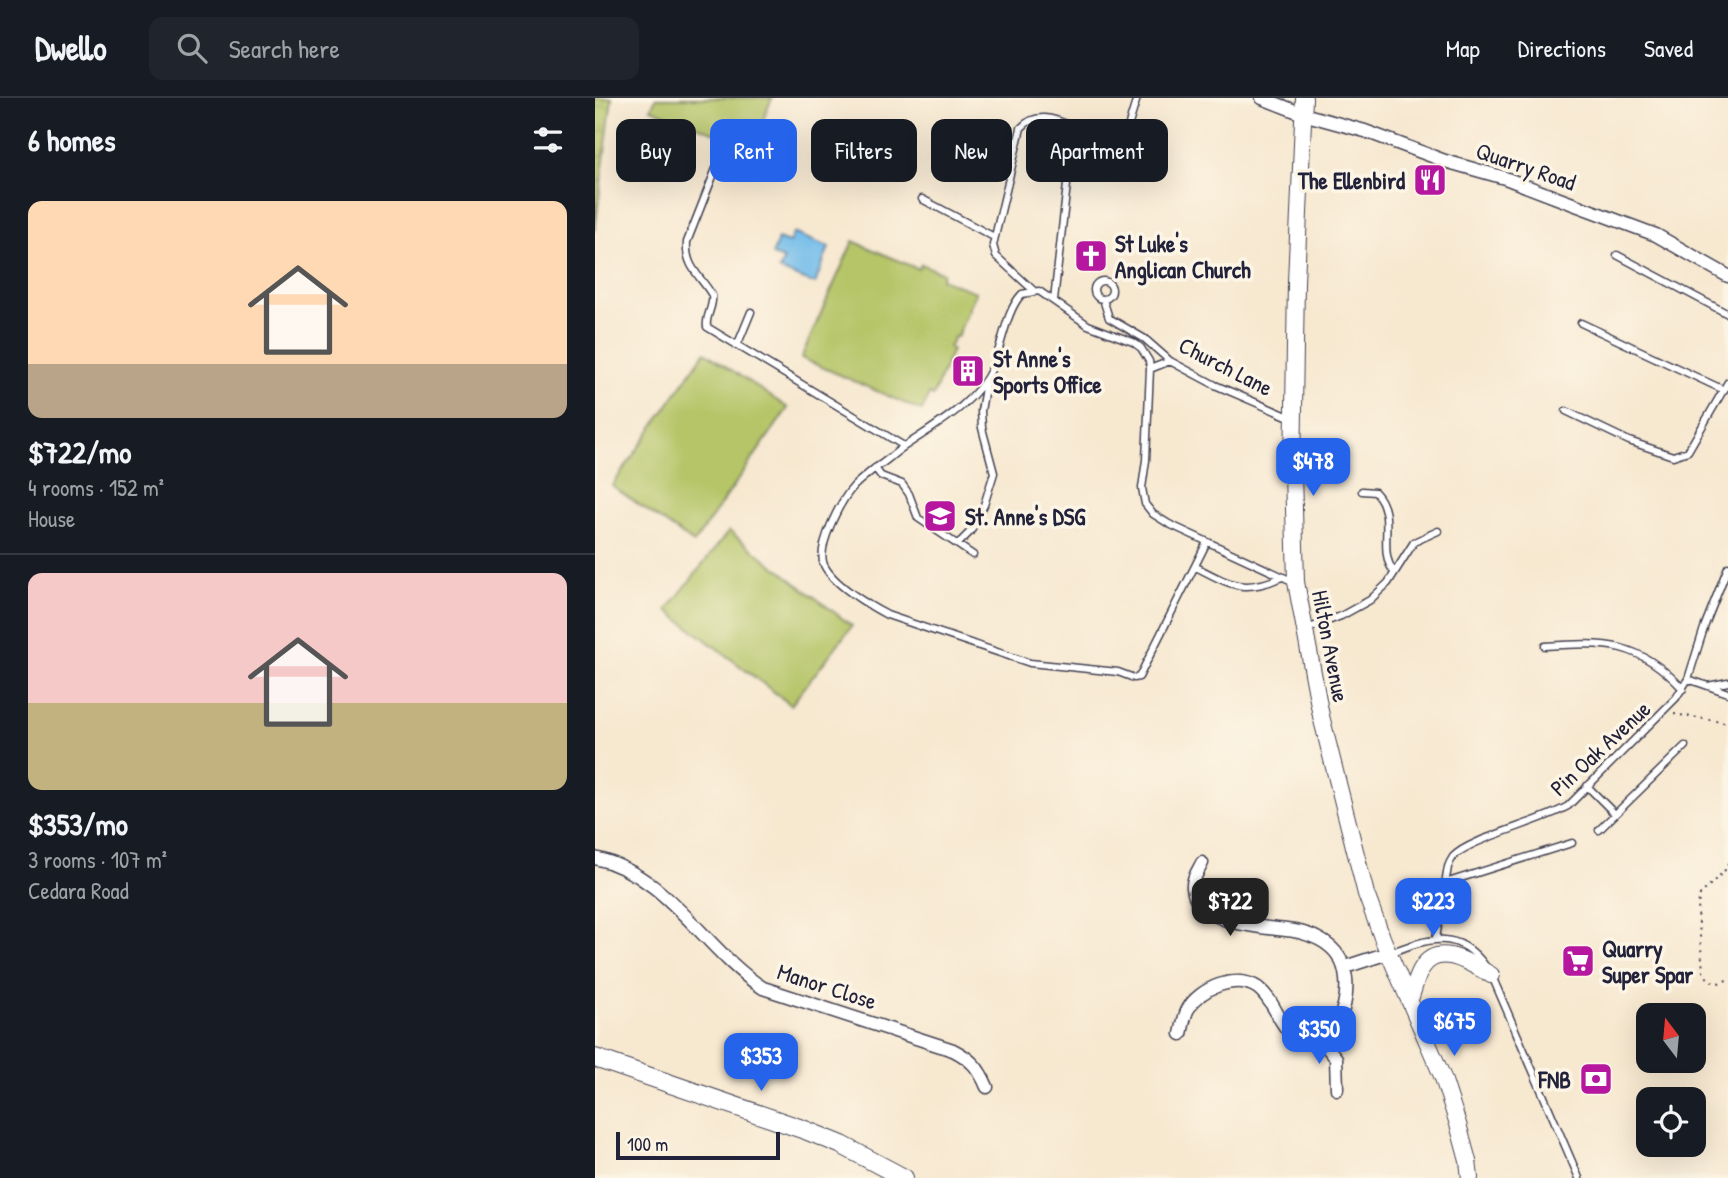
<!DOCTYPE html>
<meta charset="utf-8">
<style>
body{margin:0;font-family:"Patrick Hand",sans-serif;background:#20242c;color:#f1f3f6;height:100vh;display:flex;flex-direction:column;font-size:26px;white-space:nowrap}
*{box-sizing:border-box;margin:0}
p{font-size:23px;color:#9ea1a6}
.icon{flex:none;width:38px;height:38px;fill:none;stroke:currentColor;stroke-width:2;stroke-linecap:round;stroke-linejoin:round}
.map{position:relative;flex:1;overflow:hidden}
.sheet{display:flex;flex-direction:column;background:#171b24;width:595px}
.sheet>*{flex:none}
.guide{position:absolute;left:21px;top:21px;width:665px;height:63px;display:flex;gap:14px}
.needle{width:46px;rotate:344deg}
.controls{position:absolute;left:1041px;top:905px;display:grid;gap:14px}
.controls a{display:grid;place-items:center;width:70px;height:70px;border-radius:14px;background:#171b24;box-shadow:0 7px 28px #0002;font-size:35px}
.scale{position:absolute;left:21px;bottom:18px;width:164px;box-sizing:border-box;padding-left:7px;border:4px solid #22223b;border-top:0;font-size:19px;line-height:24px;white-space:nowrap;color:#22223b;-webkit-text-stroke:5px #fcf5e5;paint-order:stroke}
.price{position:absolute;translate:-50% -60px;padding:0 16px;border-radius:14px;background:#2563eb;color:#fff;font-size:23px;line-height:46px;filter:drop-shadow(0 2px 4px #0008)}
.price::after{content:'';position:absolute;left:50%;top:42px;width:21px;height:16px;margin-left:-10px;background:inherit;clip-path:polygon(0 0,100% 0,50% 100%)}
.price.selected{background:#222;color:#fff}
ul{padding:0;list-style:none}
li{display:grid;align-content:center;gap:14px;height:371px;padding:0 28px}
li+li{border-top:2px solid #363941}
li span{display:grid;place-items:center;height:217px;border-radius:14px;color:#555}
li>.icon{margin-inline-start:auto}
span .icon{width:126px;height:126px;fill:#fffc;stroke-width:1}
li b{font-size:30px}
h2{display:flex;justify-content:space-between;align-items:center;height:84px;padding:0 28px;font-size:30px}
.tag{padding:0 24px;border-radius:14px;background:#171b24;box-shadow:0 7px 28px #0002;font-size:24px;line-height:63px}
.tag.selected{background:#2563eb;color:#fff}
header{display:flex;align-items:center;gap:42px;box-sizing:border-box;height:98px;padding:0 35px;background:#171b24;border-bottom:2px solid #363941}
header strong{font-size:33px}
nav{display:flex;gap:38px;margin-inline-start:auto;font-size:24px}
.search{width:490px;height:63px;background:#20242c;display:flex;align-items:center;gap:18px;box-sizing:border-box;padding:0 24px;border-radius:14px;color:#9ea1a6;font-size:26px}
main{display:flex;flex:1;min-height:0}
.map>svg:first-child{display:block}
.green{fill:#b5c568;stroke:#6c7452;stroke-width:2}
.wetland{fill:url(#wetland-marsh);stroke:#6c7452;stroke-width:2}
.water{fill:#71bbea;stroke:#4a6e92;stroke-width:2}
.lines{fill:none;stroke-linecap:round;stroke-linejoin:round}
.service-casing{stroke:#424051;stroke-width:9}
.minor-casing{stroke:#424051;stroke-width:15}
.tertiary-casing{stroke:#424051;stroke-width:18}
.secondary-casing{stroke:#424051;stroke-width:20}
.path{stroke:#424051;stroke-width:2;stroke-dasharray:2 5;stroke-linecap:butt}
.service{stroke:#fff;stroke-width:6}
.minor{stroke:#fff;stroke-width:12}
.tertiary{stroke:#fff;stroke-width:16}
.secondary{stroke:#fff;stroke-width:18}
.labels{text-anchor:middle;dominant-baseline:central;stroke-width:7;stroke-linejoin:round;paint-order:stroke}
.street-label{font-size:23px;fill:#22223b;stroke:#fcf5e5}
.poi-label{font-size:23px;font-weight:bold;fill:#22223b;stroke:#fcf5e5;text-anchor:start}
</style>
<header>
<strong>Dwello</strong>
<div class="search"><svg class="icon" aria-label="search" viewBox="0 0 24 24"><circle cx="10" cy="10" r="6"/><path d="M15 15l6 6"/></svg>Search here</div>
<nav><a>Map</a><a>Directions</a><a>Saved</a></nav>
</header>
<main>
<section class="sheet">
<h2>6 homes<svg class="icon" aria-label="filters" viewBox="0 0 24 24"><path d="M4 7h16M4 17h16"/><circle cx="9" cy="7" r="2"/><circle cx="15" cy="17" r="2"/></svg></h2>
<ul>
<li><span style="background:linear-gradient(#ffd9b3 75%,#b9a48a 0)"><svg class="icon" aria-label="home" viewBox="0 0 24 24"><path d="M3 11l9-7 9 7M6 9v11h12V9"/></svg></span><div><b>$722/mo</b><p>4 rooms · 152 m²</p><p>House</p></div></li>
<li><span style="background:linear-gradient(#f6c9c9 60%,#c2b280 0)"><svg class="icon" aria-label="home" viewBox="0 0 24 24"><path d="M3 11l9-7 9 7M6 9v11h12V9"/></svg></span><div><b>$353/mo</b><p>3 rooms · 107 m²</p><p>Cedara Road</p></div></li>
</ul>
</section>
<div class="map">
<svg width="1133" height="1080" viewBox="0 0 1133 1080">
<defs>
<pattern id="wetland-marsh" width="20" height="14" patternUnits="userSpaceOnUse" patternTransform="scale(1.75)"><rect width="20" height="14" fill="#b5c568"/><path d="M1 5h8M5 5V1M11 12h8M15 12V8" fill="none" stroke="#9ba95b"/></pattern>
</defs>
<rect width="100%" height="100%" fill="#fcf5e5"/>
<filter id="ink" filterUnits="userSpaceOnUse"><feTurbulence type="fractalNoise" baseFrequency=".0143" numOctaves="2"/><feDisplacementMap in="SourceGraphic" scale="14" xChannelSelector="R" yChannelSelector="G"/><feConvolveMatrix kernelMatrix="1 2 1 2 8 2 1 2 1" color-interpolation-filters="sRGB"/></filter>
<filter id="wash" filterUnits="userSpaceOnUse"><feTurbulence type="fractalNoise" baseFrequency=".00686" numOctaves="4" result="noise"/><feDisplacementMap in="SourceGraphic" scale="28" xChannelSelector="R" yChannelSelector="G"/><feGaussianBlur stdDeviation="1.57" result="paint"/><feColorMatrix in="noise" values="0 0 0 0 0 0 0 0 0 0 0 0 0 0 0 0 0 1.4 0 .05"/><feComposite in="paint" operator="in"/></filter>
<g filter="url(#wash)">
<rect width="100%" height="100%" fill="#f7e8d0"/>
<path class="green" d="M61,0H177L157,49L56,11Z
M258,143L323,171L326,166L348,175L346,181L381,194L362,239H359L354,250L357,252L338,298L334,296L327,313L206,260Z
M110,254L193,310L99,445L17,388Z
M134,433L257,528L196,607L72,512Z"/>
<path class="wetland" d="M0,0H17L0,132Z"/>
<path class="water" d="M198,135L234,149L220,186L184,172L189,161L177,157L183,141L194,145Z"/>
</g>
<g filter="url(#ink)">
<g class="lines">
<defs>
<path id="service" d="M530,39L542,0
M181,48L124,63L92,144C90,169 105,177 117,197C119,209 110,218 112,229L309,348
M327,101L399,139
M1022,157L1133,216
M499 192a9 9 0 1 1 18 0a9 9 0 1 1-18 0Z
M438,192L401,158L398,147L426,30C440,14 459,20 476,28L478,33L459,202
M508,201L514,220L550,241L575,263L620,287L699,321
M986,225L1129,292
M142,248L156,214
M555,271L551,362L547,390L550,406L558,416L574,426L699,484
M971,313L1034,343L1078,358L1093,353L1133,284
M280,370C273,376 265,382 259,388C246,402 221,449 229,467C238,486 273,507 292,517L435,565L523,574L539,580L544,579L612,444
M767,393L780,394C803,418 781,451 799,474
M364,445L376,433L389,407L399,375L387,330L386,313L391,284
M378,457L323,420L314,396L307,386L286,378L280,370C291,364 299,355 310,348C341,327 381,305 397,270C407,249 411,212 427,196L444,193L493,227L538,244L546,250L554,263L555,271L575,263
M601,469C636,487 649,496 687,479
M712,531L746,518L775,502L793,485L819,444L843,433
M950,548C1012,544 1044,543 1088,591
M1093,581L1133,595
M1113,588L1133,584
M992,688L1020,716
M1004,732L1090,648
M850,785L977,745
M841,840L853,769C854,766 856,762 858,759C873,741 947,724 973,708L1081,600L1093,581L1110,527L1133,469
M795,855C833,840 864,830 891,869
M897,878L984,1080"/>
<path id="minor" d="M667,0L708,16L770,33L850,63L910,80L962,100L1061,137L1133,178
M0,760C74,777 108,851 168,890L358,952C376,961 384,970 392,989
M750,869L793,855
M586,936C588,928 589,918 593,911C605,890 641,875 663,890C679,902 683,924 697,937C703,944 713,944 721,942C751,933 759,882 744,859C735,844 716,836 699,833C672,829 602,828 598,790C597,781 603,773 607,765
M725,941L741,960L742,991"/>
<path id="tertiary" d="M709,0L701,184L698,374L701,484L726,618L771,796L788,842L848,980L863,1026L873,1063L875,1080
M815,901C819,891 821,879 827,870C843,843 877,866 896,877"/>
<path id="secondary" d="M0,960L210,1032L247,1047L309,1080"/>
</defs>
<use href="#service" class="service-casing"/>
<use href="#minor" class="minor-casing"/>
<use href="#tertiary" class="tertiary-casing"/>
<use href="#secondary" class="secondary-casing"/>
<path class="path" d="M1079,616L1133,625
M1133,765L1130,772L1104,798L1103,814L1108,873C1114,885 1122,888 1133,881"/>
<use href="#service" class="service"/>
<use href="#minor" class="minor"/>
<use href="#tertiary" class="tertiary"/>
<use href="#secondary" class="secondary"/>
</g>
</g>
<defs>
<symbol id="restaurant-square" viewBox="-11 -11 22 22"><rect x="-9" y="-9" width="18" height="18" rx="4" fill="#b5179e" stroke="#fcf5e5"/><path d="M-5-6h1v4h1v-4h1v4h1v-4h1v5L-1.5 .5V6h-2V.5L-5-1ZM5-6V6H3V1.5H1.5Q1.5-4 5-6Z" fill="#fff"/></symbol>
<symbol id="church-square" viewBox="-11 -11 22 22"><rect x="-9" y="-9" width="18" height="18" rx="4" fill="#b5179e" stroke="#fcf5e5"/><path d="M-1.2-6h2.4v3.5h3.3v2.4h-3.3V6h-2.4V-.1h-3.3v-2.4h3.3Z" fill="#fff"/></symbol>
<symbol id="building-square" viewBox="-11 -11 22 22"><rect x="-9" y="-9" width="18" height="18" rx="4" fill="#b5179e" stroke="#fcf5e5"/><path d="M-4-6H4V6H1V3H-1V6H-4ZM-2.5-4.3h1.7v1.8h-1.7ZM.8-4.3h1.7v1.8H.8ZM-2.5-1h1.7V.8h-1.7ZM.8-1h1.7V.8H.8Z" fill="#fff"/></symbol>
<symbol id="school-square" viewBox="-11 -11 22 22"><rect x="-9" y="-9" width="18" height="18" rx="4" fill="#b5179e" stroke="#fcf5e5"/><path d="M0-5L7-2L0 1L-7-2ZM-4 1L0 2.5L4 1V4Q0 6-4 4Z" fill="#fff"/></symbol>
<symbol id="supermarket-square" viewBox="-11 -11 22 22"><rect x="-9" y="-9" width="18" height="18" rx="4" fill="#b5179e" stroke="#fcf5e5"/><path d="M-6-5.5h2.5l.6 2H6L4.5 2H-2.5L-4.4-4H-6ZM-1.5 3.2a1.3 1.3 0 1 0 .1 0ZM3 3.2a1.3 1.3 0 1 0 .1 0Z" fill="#fff"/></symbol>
<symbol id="bank-square" viewBox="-11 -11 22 22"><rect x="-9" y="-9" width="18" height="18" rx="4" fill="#b5179e" stroke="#fcf5e5"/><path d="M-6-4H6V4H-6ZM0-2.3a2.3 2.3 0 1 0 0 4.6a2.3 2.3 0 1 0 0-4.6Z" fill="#fff"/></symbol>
</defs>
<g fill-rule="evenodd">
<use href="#restaurant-square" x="816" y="63" width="38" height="38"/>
<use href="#church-square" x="477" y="139" width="38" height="38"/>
<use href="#building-square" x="354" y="254" width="38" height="38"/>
<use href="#school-square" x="326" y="399" width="38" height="38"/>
<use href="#supermarket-square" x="964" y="844" width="38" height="38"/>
<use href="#bank-square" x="982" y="962" width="38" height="38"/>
</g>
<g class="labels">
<g class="street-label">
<text transform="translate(931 68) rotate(19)">Quarry Road</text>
<text transform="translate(631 268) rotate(27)">Church Lane</text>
<text transform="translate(736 548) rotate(79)">Hilton Avenue</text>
<text transform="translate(1005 650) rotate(-43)">Pin Oak Avenue</text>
<text transform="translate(232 888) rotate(18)">Manor Close</text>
</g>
<g class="poi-label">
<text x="810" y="82" text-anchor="end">The Ellenbird</text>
<text x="520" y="145">St Luke's<tspan x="520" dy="26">Anglican Church</tspan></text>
<text x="398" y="260">St Anne's<tspan x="398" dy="26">Sports Office</tspan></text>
<text x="370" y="418">St. Anne's DSG</text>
<text x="1007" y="850">Quarry<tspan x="1007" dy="26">Super Spar</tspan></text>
<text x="976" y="981" text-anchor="end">FNB</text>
</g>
</g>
</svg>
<div class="controls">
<a><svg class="needle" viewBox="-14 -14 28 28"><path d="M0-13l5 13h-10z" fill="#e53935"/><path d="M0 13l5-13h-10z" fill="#9ea1a6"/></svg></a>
<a><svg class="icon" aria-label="locate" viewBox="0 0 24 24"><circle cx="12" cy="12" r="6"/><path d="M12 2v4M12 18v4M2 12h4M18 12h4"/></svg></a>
</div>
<div class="scale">100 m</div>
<b class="price" style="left:718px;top:400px">$478</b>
<b class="price selected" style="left:635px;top:840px">$722</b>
<b class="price" style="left:838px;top:840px">$223</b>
<b class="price" style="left:859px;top:960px">$675</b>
<b class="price" style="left:724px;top:968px">$350</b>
<b class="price" style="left:166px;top:995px">$353</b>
<div class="guide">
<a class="tag">Buy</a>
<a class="tag selected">Rent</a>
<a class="tag">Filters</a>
<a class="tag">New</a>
<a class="tag">Apartment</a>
</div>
</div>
</main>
